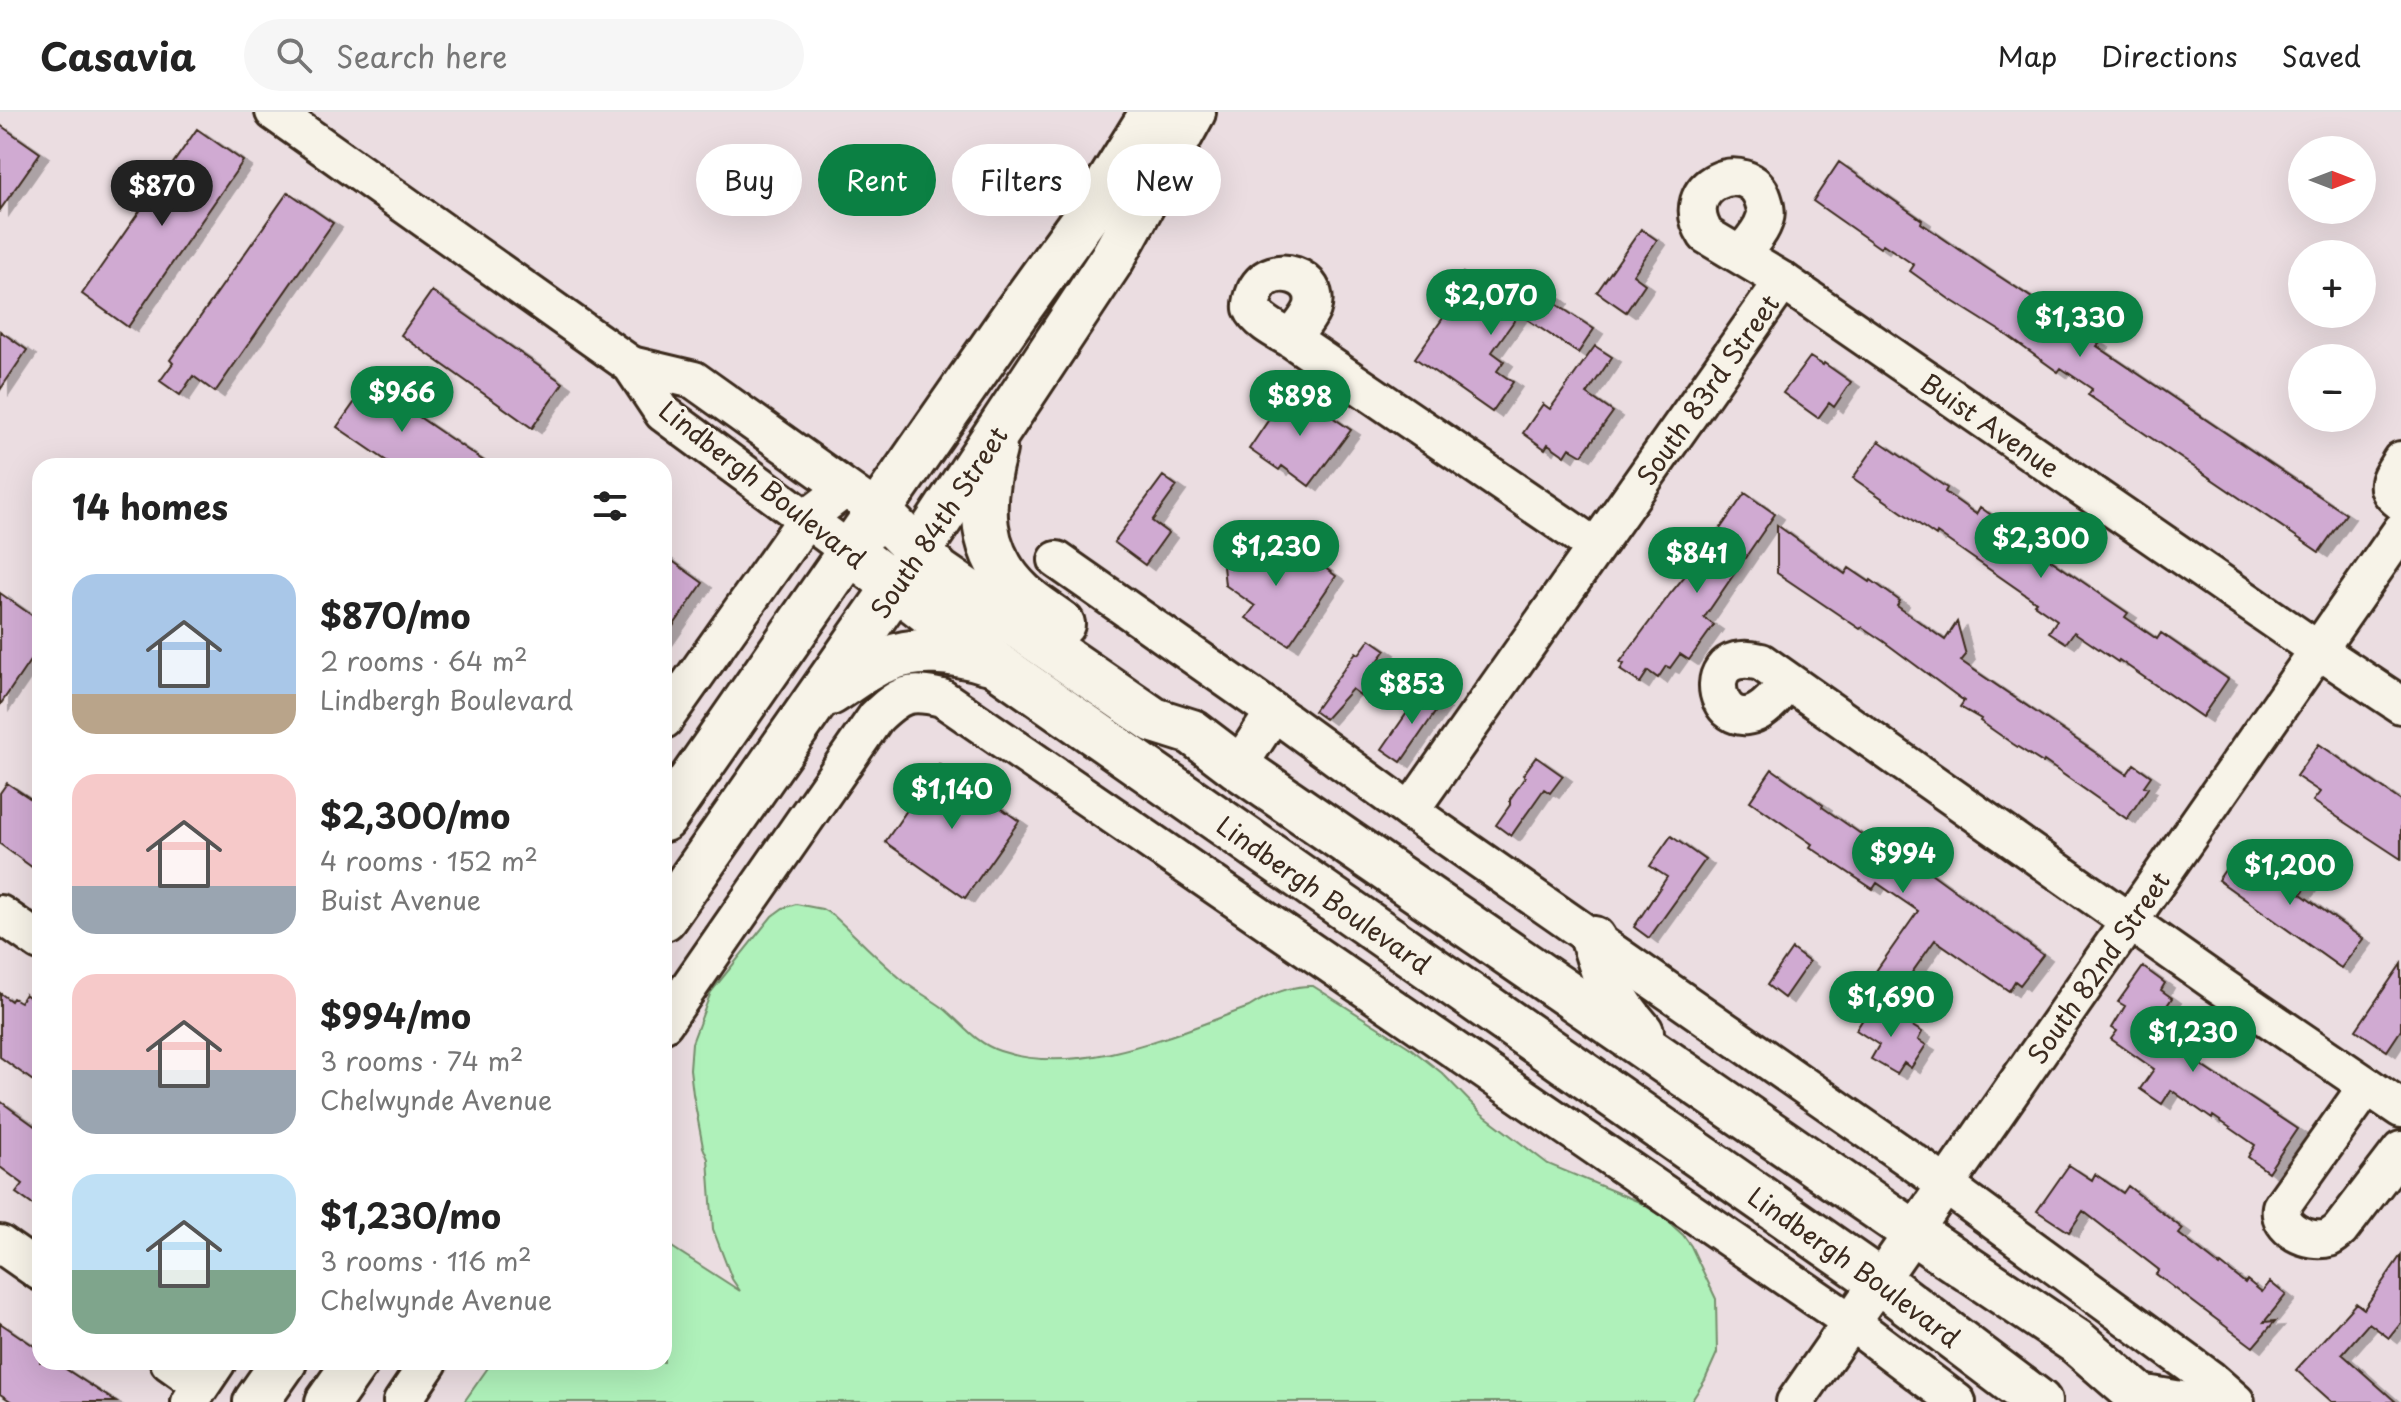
<!DOCTYPE html>
<meta charset="utf-8">
<style>
body{margin:0;font-family:"Playpen Sans",sans-serif;background:#f6f6f6;color:#222;height:100vh;display:flex;flex-direction:column;font-size:30px;white-space:nowrap}
*{box-sizing:border-box;margin:0}
p{font-size:26px;color:#767676}
.icon{flex:none;width:44px;height:44px;fill:none;stroke:currentColor;stroke-width:2;stroke-linecap:round;stroke-linejoin:round}
.map{position:relative;flex:1;overflow:hidden}
.sheet{position:absolute;left:32px;top:346px;width:640px;height:912px;display:flex;flex-direction:column;background:#fff;border-radius:24px;box-shadow:0 8px 32px #0002}
.sheet>*{flex:none}
.top-card{position:absolute;left:696px;top:32px;width:760px;height:72px;display:flex;gap:16px}
.needle{width:52px;rotate:90deg}
.fabs{position:absolute;left:2288px;top:24px;display:grid;gap:16px}
.fabs a{display:grid;place-items:center;width:88px;height:88px;border-radius:50%;background:#fff;box-shadow:0 8px 32px #0002;font-size:40px}
.price{position:absolute;translate:-50% -68px;padding:0 18px;border-radius:28px;background:#0b8043;color:#fff;font-size:26px;line-height:52px;filter:drop-shadow(0 2px 4px #0008)}
.price::after{content:'';position:absolute;left:50%;top:48px;width:24px;height:18px;margin-left:-12px;background:inherit;clip-path:polygon(0 0,100% 0,50% 100%)}
.price.current{background:#222;color:#fff}
ul{padding:0;list-style:none}
li{display:flex;align-items:center;gap:24px;height:200px;padding:0 40px}
li span{display:grid;place-items:center;flex:none;width:224px;height:160px;border-radius:24px;color:#555}
li>.icon{margin-inline-start:auto}
span .icon{width:96px;height:96px;fill:#fffc;stroke-width:1}
li b{font-size:34px}
h2{display:flex;justify-content:space-between;align-items:center;height:96px;padding:0 40px;font-size:34px}
.tag{padding:0 28px;border-radius:36px;background:#fff;box-shadow:0 8px 32px #0002;font-size:28px;line-height:72px}
.tag.current{background:#0b8043;color:#fff}
header{display:flex;align-items:center;gap:48px;box-sizing:border-box;height:112px;padding:0 40px;background:#fff;border-bottom:2px solid #e0e0e0}
header strong{font-size:38px}
nav{display:flex;gap:44px;margin-inline-start:auto;font-size:28px}
.search{width:560px;height:72px;background:#f6f6f6;display:flex;align-items:center;gap:20px;box-sizing:border-box;padding:0 28px;border-radius:44px;color:#767676;font-size:30px}
.map>svg:first-child{display:block}
.green{fill:#aff1ba;stroke:#758e6c;stroke-width:2}
.building{fill:#d0aad2;stroke:#3b2a1e;stroke-width:2;filter:url(#shadow)}
.lines{fill:none;stroke-linecap:round;stroke-linejoin:round}
.minor-casing{stroke:#3b2a1e;stroke-width:42}
.major-casing{stroke:#3b2a1e;stroke-width:50}
.minor{stroke:#f7f3e8;stroke-width:36}
.major{stroke:#f7f3e8;stroke-width:44}
.labels{text-anchor:middle;dominant-baseline:central;stroke-width:6;stroke-linejoin:round;paint-order:stroke}
.street-label{font-size:26px;fill:#3b2a1e;stroke:#f7f3e8}
</style>
<header>
<strong>Casavia</strong>
<div class="search"><svg class="icon" aria-label="search" viewBox="0 0 24 24"><circle cx="10" cy="10" r="6"/><path d="M15 15l6 6"/></svg>Search here</div>
<nav><a>Map</a><a>Directions</a><a>Saved</a></nav>
</header>
<div class="map">
<svg width="2401" height="1290" viewBox="0 0 2401 1290">
<defs>
<filter id="shadow"><feDropShadow dx="9" dy="5" stdDeviation="0" flood-color="#0004"/></filter>
</defs>
<rect width="100%" height="100%" fill="#ebdde1"/>
<filter id="ink" filterUnits="userSpaceOnUse"><feTurbulence type="fractalNoise" baseFrequency=".0125" numOctaves="2"/><feDisplacementMap in="SourceGraphic" scale="16" xChannelSelector="R" yChannelSelector="G"/><feConvolveMatrix kernelMatrix="1 2 1 2 8 2 1 2 1" color-interpolation-filters="sRGB"/></filter>
<g filter="url(#ink)">
<path class="green" d="M796,792L822,797L834,804C858,826 881,851 906,871C918,880 931,887 942,895C962,911 975,931 1000,939C1080,966 1174,922 1249,895C1268,883 1290,873 1313,874L1409,935L1442,961L1481,1001L1548,1052L1637,1089L1662,1104L1683,1123L1691,1134L1716,1187L1717,1241L1705,1268L1691,1290H464L492,1250H664V1130L740,1179L732,1167L713,1117L708,1047L703,1035L693,982L690,957L692,931L711,880L772,804L783,796Z"/>
<path class="building" d="M0,13L40,41L0,98Z
M197,17L243,49L128,215L82,182Z
M1839,50L1922,108L1921,111L1982,153L2100,231L2097,234L2346,402L2319,440L2088,283L2092,277L2061,256L2058,260L2005,222L1949,187L1910,159L1914,153L1883,132L1880,136L1813,89Z
M288,80L333,111L215,280L193,264L180,283L160,269L173,251L170,248Z
M1641,117L1657,128L1633,163L1645,172L1626,200L1597,180Z
M1463,161L1513,196L1533,168L1559,187L1556,192L1594,217L1578,241L1519,202L1492,240L1504,249L1497,259L1513,270L1492,300L1415,246L1457,186L1449,181Z
M432,179L563,271L532,316L401,223Z
M0,219L27,238L0,278Z
M1595,234L1612,245L1587,282L1613,300L1582,343L1570,336L1565,344L1548,332L1545,337L1523,321L1543,292L1550,297Z
M1810,245L1823,253L1824,251L1851,270L1834,295L1829,291L1818,306L1783,281Z
M369,270L425,309L491,354H394L337,315Z
M1290,276L1351,318L1309,374L1282,354L1279,358L1249,337Z
M1879,329L1947,376L1945,380L1976,402L1980,395L2016,421L2045,444L2128,501L2125,505L2157,527L2161,521L2228,567L2202,605L2119,548L2118,550L2074,520L2066,531L2049,520L2057,508L2034,492L2036,490L1937,421L1936,424L1853,366Z
M1163,364L1177,374L1152,409L1168,421L1145,453L1114,430Z
M1745,381L1775,402L1704,506L1714,513L1689,548L1680,542L1670,556L1666,554L1658,566L1648,559L1640,571L1620,558L1624,552L1620,550L1670,482L1702,443Z
M1777,413L1845,462L1849,456L1870,470L1871,468L1900,489L1897,494L1945,528L1957,510L1966,543L1961,549L2127,662L2134,652L2151,664L2144,674L2148,676L2127,707L2044,649L2043,651L2013,632L1980,609L1981,607L1960,595L1964,589L1883,529L1862,515L1860,517L1777,461Z
M1257,428L1286,448L1288,444L1303,455L1310,445L1336,464L1289,533L1246,506L1255,494L1225,473L1223,454L1230,437L1240,434L1253,433Z
M664,443L703,471L664,527Z
M0,481L40,509V534L0,593Z
M1370,527L1386,538L1375,553L1388,562L1368,589L1352,577L1325,607L1314,599L1356,540L1359,542Z
M1422,579L1441,592L1401,650L1382,637Z
M2319,632L2401,689V747L2313,689L2320,680L2296,664Z
M1536,645L1563,664L1550,681L1544,677L1511,724L1496,713L1510,693V687L1525,665L1523,663Z
M939,652L1019,709L965,786L885,730Z
M1772,657L1823,693L1822,695L1874,731L1873,733L1916,758L1920,753L2043,843L2020,873L2015,869L2009,879L1935,828L1894,886L1869,869L1918,799L1877,771L1873,777L1810,735L1812,732L1750,689Z
M7,671L40,693V761L0,732V681Z
M1671,724L1705,748L1649,826L1634,815L1667,765L1650,754Z
M2240,737L2287,770L2294,761L2309,772L2301,782L2363,827L2341,856L2218,768Z
M1792,837L1809,850L1784,886L1767,873Z
M2401,852V918L2387,939L2356,918Z
M2143,855L2165,871L2161,878L2172,886L2150,919L2297,1017L2268,1060L2248,1045L2255,1033L2213,1004L2212,1007L2171,978L2162,992L2140,977L2154,957L2111,927L2117,919L2112,916L2125,894L2118,890Z
M0,881L11,889L13,886L20,890L25,882L40,893V974L0,945Z
M1874,890L1922,920L1918,928L1926,933L1911,956L1904,951L1897,962L1871,947L1879,933L1856,918Z
M0,989L40,1018V1098L16,1081L23,1072L0,1055Z
M2069,1053L2092,1068L2095,1062L2123,1081L2128,1074L2183,1117L2179,1122L2220,1154L2221,1152L2245,1171L2247,1168L2262,1180L2270,1170L2286,1183L2264,1210L2275,1209L2253,1235L2156,1162L2159,1158L2083,1099L2069,1120L2037,1099Z
M2401,1143V1211L2389,1226L2369,1211L2342,1242L2396,1290H2332L2296,1258L2356,1191L2364,1197Z
M0,1211L40,1238V1250H55L116,1290H12L0,1282Z"/>
<g class="lines">
<defs>
<g id="minor">
<path d="M274,0L631,253L663,301L851,440"/>
<path id="s1" d="M1740,143C1749,132 1761,121 1765,106C1767,100 1765,93 1763,87C1749,43 1673,72 1706,123L1783,169L2318,538L2401,593"/>
<path d="M1291,227C1298,218 1308,207 1312,197C1323,164 1272,147 1256,178C1254,183 1251,190 1252,196C1257,209 1279,220 1291,227L1574,420L1595,435"/>
<path d="M631,253L694,268L862,388"/>
<path d="M2401,348C2390,367 2380,375 2401,390"/>
<path d="M1057,448L1274,600L1410,699L1915,1051L2210,1267L2236,1290"/>
<path d="M1787,569C1726,666 1681,529 1761,550L2215,870L2401,997"/>
<path d="M664,608L807,406L845,377"/>
<path d="M1238,655L1274,600"/>
<path id="s2" d="M1410,699L1783,169"/>
<path d="M0,802L40,830"/>
<path d="M664,911L876,605C900,582 909,578 942,586L1851,1210L1957,1290"/>
<path d="M2367,974L2281,1095C2277,1117 2309,1132 2329,1126C2331,1125 2338,1120 2340,1118L2401,1038"/>
<path d="M0,1132L40,1160"/>
<path d="M169,1250L201,1273"/>
<path d="M2134,1280L2193,1290"/>
<path d="M190,1290L217,1250"/>
<path d="M402,1290L429,1250"/>
<path id="s3" d="M1795,1290L2401,419"/>
</g>
<g id="major">
<path d="M994,337C979,391 978,441 1022,482C1034,493 1049,502 1062,512"/>
<path d="M878,399L939,460L1154,608L1192,620L1238,655L1913,1120L2077,1230L2146,1290"/>
<path id="s4" d="M851,440L997,553L1879,1169L2039,1290"/>
<path d="M830,581C848,570 865,555 885,548C916,535 954,539 986,549"/>
<path d="M664,707L1016,201L1104,79L1153,0"/>
<path id="s5" d="M664,806L895,475L1112,147L1193,0"/>
<path d="M1593,827C1606,870 1611,886 1641,920"/>
<path d="M256,1290L284,1250"/>
<path d="M328,1290L356,1250"/>
</g>
</defs>
<use href="#minor" class="minor-casing"/>
<use href="#major" class="major-casing"/>
<use href="#minor" class="minor"/>
<use href="#major" class="major"/>
</g>
</g>
<g class="labels">
<g class="street-label">
<text stroke="none"><textPath href="#s2" startOffset="516">South 83rd Street</textPath></text>
<text stroke="none"><textPath href="#s1" startOffset="526">Buist Avenue</textPath></text>
<text transform="translate(763 372) rotate(38)">Lindbergh Boulevard</text>
<text stroke="none"><textPath href="#s5" startOffset="482">South 84th Street</textPath></text>
<text stroke="none"><textPath href="#s4" startOffset="584">Lindbergh Boulevard</textPath></text>
<text stroke="none"><textPath href="#s3" startOffset="530">South 82nd Street</textPath></text>
<text stroke="none"><textPath href="#s4" startOffset="1232">Lindbergh Boulevard</textPath></text>
</g>
</g>
</svg>
<div class="fabs">
<a><svg class="needle" viewBox="-14 -14 28 28"><path d="M0-13l5 13h-10z" fill="#e53935"/><path d="M0 13l5-13h-10z" fill="#767676"/></svg></a>
<a>+</a>
<a>−</a>
</div>
<b class="price current" style="left:162px;top:116px">$870</b>
<b class="price" style="left:1491px;top:225px">$2,070</b>
<b class="price" style="left:2080px;top:247px">$1,330</b>
<b class="price" style="left:402px;top:322px">$966</b>
<b class="price" style="left:1300px;top:326px">$898</b>
<b class="price" style="left:2041px;top:468px">$2,300</b>
<b class="price" style="left:1276px;top:476px">$1,230</b>
<b class="price" style="left:1697px;top:483px">$841</b>
<b class="price" style="left:1412px;top:614px">$853</b>
<b class="price" style="left:952px;top:719px">$1,140</b>
<b class="price" style="left:1903px;top:783px">$994</b>
<b class="price" style="left:2290px;top:795px">$1,200</b>
<b class="price" style="left:1891px;top:927px">$1,690</b>
<b class="price" style="left:2193px;top:962px">$1,230</b>
<div class="top-card">
<a class="tag">Buy</a>
<a class="tag current">Rent</a>
<a class="tag">Filters</a>
<a class="tag">New</a>
</div>
<section class="sheet">
<h2>14 homes<svg class="icon" aria-label="filters" viewBox="0 0 24 24"><path d="M4 7h16M4 17h16"/><circle cx="9" cy="7" r="2"/><circle cx="15" cy="17" r="2"/></svg></h2>
<ul>
<li><span style="background:linear-gradient(#a9c7e8 75%,#b9a48a 0)"><svg class="icon" aria-label="home" viewBox="0 0 24 24"><path d="M3 11l9-7 9 7M6 9v11h12V9"/></svg></span><div><b>$870/mo</b><p>2 rooms · 64 m²</p><p>Lindbergh Boulevard</p></div></li>
<li><span style="background:linear-gradient(#f6c9c9 70%,#9aa5b1 0)"><svg class="icon" aria-label="home" viewBox="0 0 24 24"><path d="M3 11l9-7 9 7M6 9v11h12V9"/></svg></span><div><b>$2,300/mo</b><p>4 rooms · 152 m²</p><p>Buist Avenue</p></div></li>
<li><span style="background:linear-gradient(#f6c9c9 60%,#9aa5b1 0)"><svg class="icon" aria-label="home" viewBox="0 0 24 24"><path d="M3 11l9-7 9 7M6 9v11h12V9"/></svg></span><div><b>$994/mo</b><p>3 rooms · 74 m²</p><p>Chelwynde Avenue</p></div></li>
<li><span style="background:linear-gradient(#bfe0f5 60%,#7fa58c 0)"><svg class="icon" aria-label="home" viewBox="0 0 24 24"><path d="M3 11l9-7 9 7M6 9v11h12V9"/></svg></span><div><b>$1,230/mo</b><p>3 rooms · 116 m²</p><p>Chelwynde Avenue</p></div></li>
</ul>
</section>
</div>
